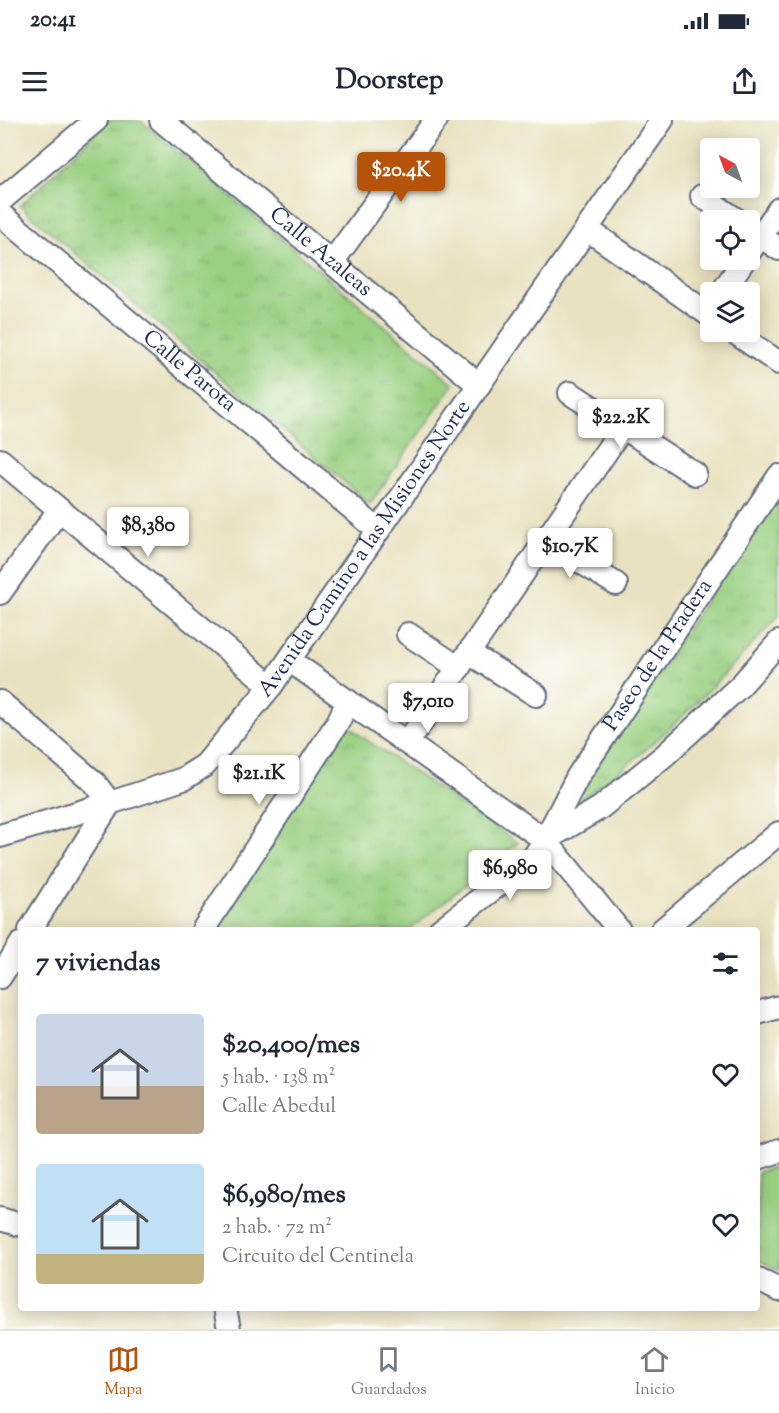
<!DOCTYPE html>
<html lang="es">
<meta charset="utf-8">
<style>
body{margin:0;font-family:"Sorts Mill Goudy",serif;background:#f2f2f3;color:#1f2937;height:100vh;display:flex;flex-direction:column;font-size:22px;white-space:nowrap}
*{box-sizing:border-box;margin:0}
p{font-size:20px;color:#747a83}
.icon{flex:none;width:33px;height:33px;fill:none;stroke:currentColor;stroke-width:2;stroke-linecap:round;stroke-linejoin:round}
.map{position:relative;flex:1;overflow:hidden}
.sheet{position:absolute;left:18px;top:807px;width:742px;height:384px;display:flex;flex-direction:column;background:#fff;border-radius:6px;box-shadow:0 3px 15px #0003}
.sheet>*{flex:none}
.needle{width:39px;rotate:319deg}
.controls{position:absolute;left:700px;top:18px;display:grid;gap:12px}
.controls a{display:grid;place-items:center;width:60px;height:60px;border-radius:6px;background:#fff;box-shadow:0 3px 15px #0003;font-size:30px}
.price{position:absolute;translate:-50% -51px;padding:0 14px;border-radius:6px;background:#fff;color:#222;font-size:20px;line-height:39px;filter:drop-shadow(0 2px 3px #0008)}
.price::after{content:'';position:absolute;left:50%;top:36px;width:18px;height:14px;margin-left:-9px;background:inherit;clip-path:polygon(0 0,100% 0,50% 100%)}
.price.current{background:#b45309;color:#fff}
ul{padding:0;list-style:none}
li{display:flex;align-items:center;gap:18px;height:150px;padding:0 18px}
li span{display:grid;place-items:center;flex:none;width:168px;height:120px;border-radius:6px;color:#555}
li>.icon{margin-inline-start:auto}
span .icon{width:72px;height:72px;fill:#fffc;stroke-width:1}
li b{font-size:26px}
h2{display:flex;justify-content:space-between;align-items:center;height:72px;padding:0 18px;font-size:26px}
.status{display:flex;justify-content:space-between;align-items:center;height:42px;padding:0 30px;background:#fff;direction:ltr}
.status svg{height:16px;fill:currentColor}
header{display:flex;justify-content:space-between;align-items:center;height:78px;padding:0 18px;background:#fff;font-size:27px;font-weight:800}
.tab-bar{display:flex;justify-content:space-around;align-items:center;height:84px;border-top:2px solid #e0e1e3;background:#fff;font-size:16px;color:#747a83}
.tab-bar a{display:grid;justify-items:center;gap:3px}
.tab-bar .current{color:#b45309}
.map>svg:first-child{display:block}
.grass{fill:url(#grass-tufts);stroke:#5a8070;stroke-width:1.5}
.park{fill:#9ad082;stroke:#5a8070;stroke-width:1.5}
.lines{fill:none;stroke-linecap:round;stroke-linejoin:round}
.minor-casing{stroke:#636e81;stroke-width:26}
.minor{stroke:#fff;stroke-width:22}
.labels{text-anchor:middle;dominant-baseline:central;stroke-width:4.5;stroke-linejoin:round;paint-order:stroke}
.street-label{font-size:22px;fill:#1b2f5e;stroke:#fdfcf7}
</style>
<div class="status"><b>20:41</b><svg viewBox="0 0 49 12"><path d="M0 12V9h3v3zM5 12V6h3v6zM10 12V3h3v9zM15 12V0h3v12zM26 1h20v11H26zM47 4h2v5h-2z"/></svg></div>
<header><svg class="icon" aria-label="menu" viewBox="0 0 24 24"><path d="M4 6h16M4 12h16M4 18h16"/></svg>Doorstep<svg class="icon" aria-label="share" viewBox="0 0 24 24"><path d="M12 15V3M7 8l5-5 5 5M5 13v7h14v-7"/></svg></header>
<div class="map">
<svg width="779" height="1209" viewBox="0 0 779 1209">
<defs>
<pattern id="grass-tufts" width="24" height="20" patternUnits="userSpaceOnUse" patternTransform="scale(1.5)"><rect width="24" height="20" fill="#9ad082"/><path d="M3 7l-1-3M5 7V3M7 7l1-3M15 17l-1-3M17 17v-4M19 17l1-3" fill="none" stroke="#84b373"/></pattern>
</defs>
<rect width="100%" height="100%" fill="#fdfcf7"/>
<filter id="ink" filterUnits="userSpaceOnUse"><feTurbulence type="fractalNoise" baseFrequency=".0167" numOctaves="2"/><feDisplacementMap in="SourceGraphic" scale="12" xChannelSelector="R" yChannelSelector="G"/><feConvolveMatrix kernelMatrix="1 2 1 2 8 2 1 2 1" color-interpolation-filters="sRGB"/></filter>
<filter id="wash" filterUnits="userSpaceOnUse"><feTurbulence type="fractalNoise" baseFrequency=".008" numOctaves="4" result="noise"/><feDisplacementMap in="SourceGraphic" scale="24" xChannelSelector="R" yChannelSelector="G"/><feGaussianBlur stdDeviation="1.35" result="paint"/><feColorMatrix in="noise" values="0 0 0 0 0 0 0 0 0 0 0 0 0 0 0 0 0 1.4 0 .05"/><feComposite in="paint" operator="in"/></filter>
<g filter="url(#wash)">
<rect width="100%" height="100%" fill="#e9e2c1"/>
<path class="grass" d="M109,0H140L454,264L370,384L20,86Z
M779,369V496C715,565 651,635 571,685Z
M348,605L364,618L518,723L409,810H211Z"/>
<path class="park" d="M779,1046V1150L758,1140V1052Z"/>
</g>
<g filter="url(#ink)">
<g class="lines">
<defs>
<g id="minor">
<path id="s1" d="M161,0L479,265"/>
<path d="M702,76L737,100"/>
<path d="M0,81L96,0"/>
<path id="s2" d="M0,94L378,410"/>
<path d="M587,109L711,196"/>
<path d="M750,109L779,129"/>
<path d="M750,131L779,89"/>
<path d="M333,141L436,0"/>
<path d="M722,172L744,140"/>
<path d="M734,212L779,243"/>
<path d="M570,273L695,354"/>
<path d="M0,340L271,566"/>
<path d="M546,420L616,464"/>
<path d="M0,473L59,390"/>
<path d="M408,514L459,548"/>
<path d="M469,533L536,575"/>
<path d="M289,540L545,720L619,810"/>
<path d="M0,582L95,663L110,683L0,716"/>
<path d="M407,623L623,307"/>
<path d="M545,720L600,688L665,635L741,565L779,522"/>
<path id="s3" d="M30,810L110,683L183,659L205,645L271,566L662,0"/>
<path d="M203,810L338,602L348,581"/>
<path id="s4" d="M440,810L533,738L545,720L578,656L779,356"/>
<path d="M662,810L779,713"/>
<path d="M0,857L21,824"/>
<path d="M758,893L779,887"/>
<path d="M758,1038L779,1031"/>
<path d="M0,1099L21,1105"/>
<path d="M758,1160L779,1170"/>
<path d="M225,1188L229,1209"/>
</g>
</defs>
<use href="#minor" class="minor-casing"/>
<use href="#minor" class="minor"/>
</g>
</g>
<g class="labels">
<g class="street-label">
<text stroke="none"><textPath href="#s1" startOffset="207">Calle Azaleas</textPath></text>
<text stroke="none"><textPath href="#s2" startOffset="246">Calle Parota</textPath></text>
<text stroke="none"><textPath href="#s3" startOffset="522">Avenida Camino a las Misiones Norte</textPath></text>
<text stroke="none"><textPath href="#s4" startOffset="356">Paseo de la Pradera</textPath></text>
</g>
</g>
</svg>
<div class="controls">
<a><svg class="needle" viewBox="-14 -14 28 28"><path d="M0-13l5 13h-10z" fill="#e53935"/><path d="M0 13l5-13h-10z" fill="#747a83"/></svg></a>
<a><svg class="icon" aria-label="locate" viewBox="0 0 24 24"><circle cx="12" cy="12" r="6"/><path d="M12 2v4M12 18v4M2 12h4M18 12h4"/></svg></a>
<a><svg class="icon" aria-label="layers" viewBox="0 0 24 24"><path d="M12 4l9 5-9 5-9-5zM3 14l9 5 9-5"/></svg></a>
</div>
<b class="price current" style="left:401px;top:83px">$20.4K</b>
<b class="price" style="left:621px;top:330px">$22.2K</b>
<b class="price" style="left:148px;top:438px">$8,380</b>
<b class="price" style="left:570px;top:459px">$10.7K</b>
<b class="price" style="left:428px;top:614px">$7,010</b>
<b class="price" style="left:259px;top:686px">$21.1K</b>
<b class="price" style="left:510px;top:781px">$6,980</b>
<section class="sheet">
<h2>7 viviendas<svg class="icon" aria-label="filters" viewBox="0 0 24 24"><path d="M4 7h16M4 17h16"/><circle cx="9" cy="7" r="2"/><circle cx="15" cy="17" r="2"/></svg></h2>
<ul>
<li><span style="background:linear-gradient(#c9d6e8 60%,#b9a48a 0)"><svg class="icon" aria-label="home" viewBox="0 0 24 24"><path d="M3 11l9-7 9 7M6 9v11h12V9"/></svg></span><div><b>$20,400/mes</b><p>5 hab. · 138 m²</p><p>Calle Abedul</p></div><svg class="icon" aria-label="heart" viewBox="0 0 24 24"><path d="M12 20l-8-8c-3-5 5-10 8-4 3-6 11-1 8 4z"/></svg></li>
<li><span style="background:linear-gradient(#bfe0f5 75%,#c2b280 0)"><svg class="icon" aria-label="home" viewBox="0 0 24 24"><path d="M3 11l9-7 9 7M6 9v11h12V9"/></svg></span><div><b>$6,980/mes</b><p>2 hab. · 72 m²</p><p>Circuito del Centinela</p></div><svg class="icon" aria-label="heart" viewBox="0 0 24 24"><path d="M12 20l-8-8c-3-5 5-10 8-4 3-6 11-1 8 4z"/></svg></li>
</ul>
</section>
</div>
<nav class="tab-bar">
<a class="current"><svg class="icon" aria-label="map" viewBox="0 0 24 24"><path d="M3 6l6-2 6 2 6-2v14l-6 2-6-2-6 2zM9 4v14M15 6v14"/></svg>Mapa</a>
<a><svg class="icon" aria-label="saved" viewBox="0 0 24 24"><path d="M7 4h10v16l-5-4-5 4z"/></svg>Guardados</a>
<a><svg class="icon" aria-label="home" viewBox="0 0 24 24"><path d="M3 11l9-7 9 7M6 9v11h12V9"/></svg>Inicio</a>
</nav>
